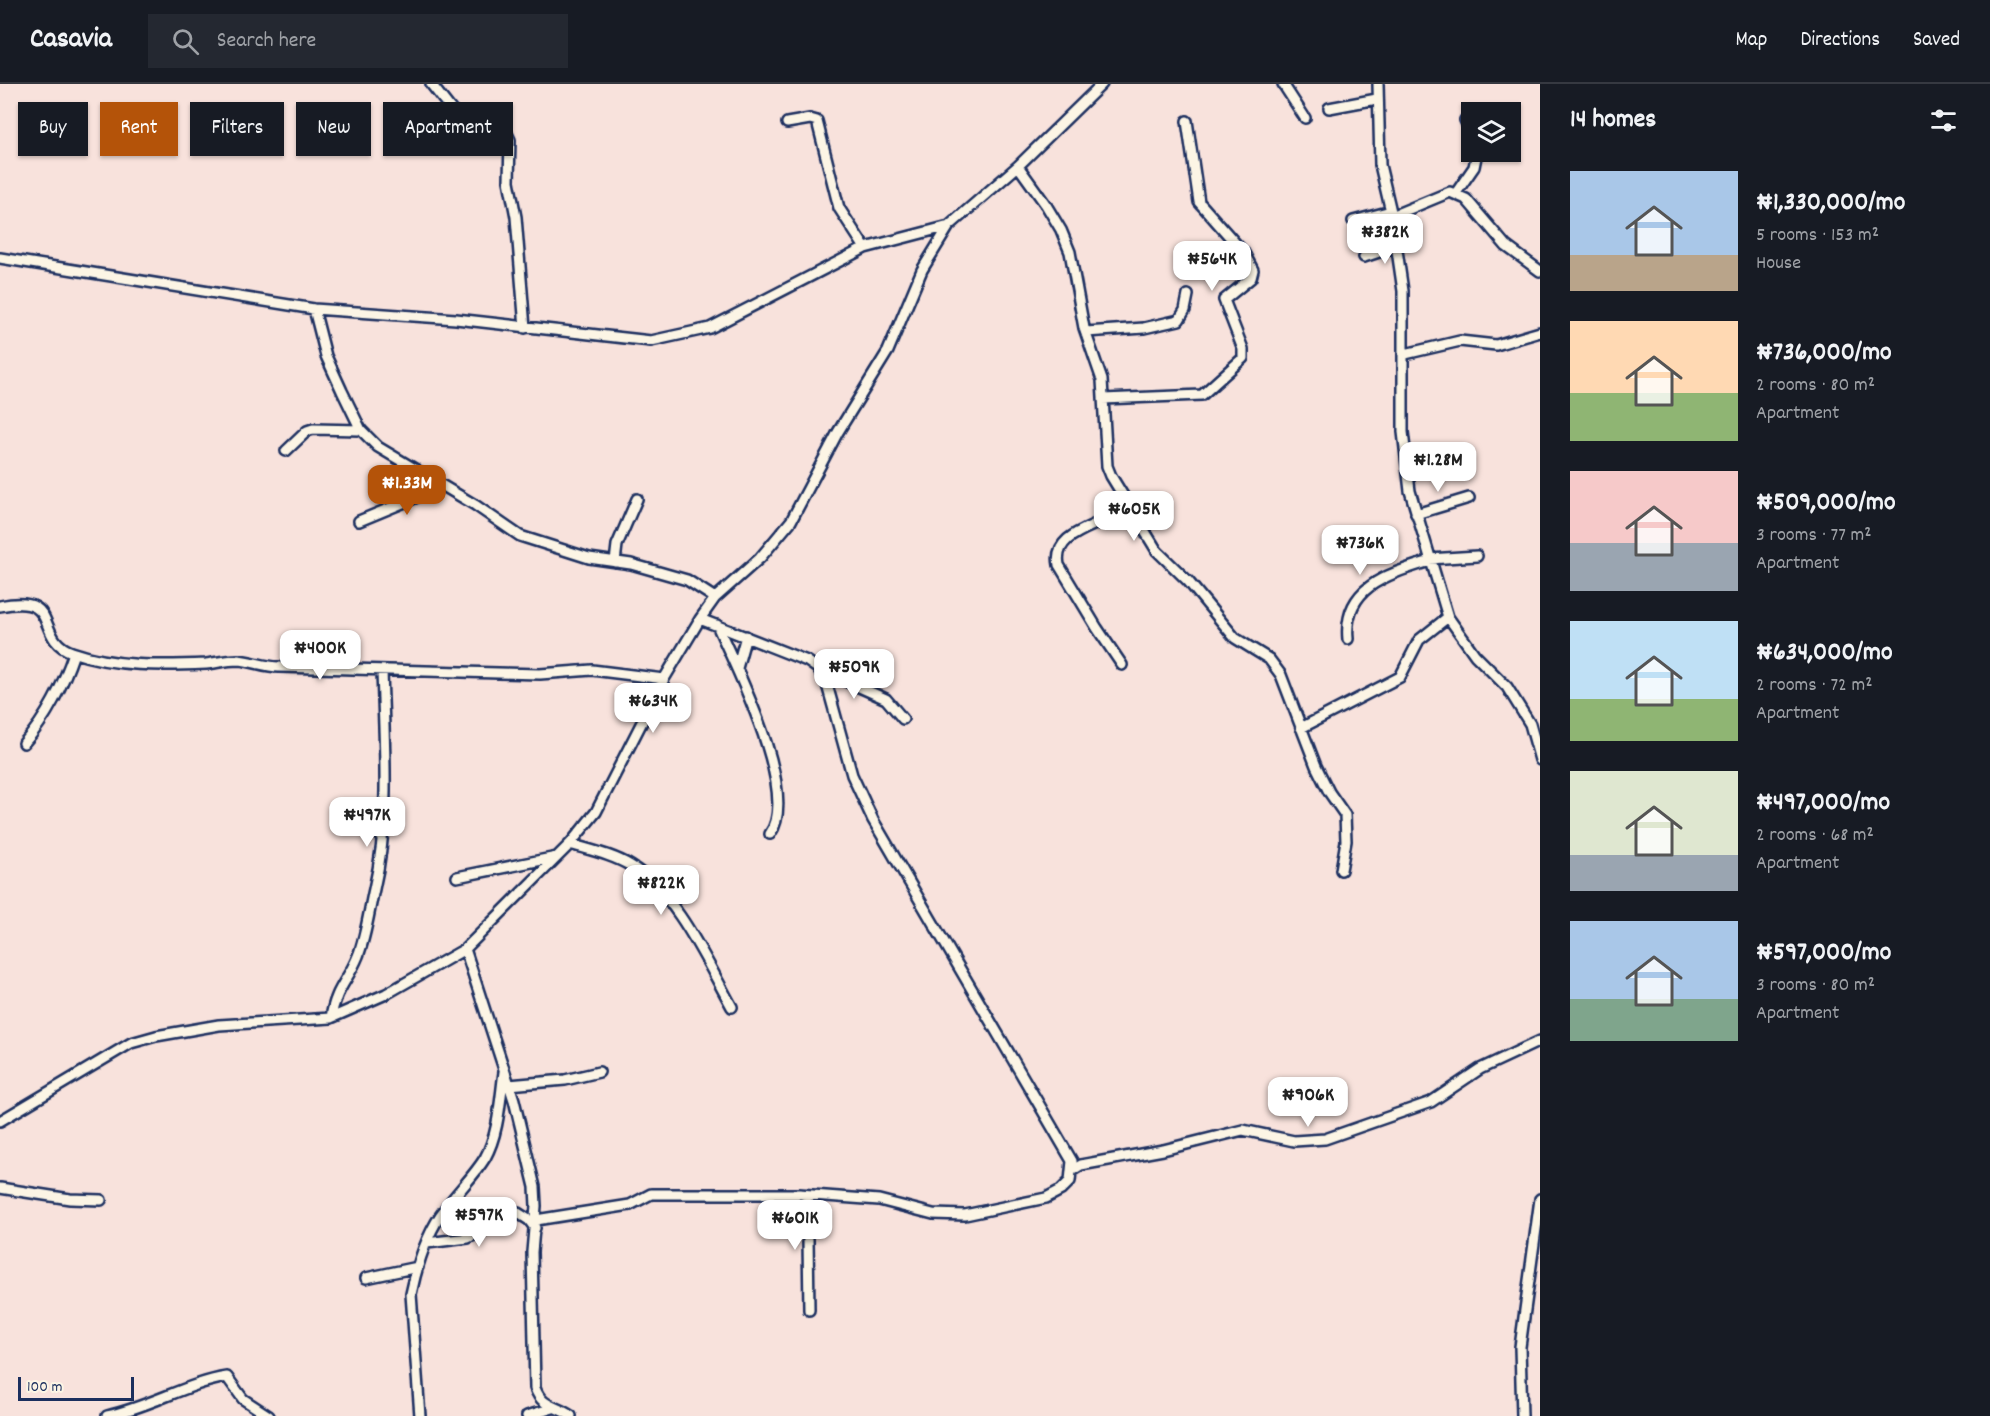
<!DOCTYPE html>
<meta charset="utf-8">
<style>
body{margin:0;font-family:Dekko,sans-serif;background:#242831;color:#f1f3f6;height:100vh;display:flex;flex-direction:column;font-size:22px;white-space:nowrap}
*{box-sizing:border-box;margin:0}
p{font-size:20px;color:#9ea1a6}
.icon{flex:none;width:33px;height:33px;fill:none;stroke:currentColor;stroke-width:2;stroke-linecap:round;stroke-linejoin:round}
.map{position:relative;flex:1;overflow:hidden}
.side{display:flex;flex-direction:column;background:#171b24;width:450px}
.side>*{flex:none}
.guide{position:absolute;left:18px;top:18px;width:570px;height:54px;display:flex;gap:12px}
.fabs{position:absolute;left:1461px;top:18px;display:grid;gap:12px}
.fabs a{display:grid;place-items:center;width:60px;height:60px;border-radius:0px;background:#171b24;box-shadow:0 2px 4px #0004;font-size:30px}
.scale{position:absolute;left:18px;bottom:15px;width:116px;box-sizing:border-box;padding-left:6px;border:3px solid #1b2f5e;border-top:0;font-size:16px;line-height:21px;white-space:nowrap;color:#1b2f5e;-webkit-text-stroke:4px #fcf5e5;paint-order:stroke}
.price{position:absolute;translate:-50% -51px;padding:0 14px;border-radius:12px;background:#fff;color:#222;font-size:20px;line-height:39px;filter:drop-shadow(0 2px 3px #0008)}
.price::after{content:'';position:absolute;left:50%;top:36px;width:18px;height:14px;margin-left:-9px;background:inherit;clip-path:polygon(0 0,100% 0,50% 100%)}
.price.current{background:#b45309;color:#fff}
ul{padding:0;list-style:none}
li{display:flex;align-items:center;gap:18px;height:150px;padding:0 30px}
li span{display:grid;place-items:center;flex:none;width:168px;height:120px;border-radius:0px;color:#555}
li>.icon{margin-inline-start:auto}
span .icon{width:72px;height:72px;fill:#fffc;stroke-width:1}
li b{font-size:26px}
h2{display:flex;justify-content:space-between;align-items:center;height:72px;padding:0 30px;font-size:26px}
.tag{padding:0 21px;border-radius:0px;background:#171b24;box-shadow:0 2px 4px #0004;font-size:21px;line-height:54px}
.tag.current{background:#b45309;color:#fff}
header{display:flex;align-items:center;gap:36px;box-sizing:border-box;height:84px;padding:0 30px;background:#171b24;border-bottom:2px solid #363941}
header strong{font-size:28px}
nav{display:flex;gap:33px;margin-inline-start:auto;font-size:21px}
.search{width:420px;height:54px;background:#242831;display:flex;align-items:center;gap:15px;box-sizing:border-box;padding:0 21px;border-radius:0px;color:#9ea1a6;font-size:22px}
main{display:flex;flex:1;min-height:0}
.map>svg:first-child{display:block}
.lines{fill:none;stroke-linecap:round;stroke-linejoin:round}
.street-casing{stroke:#1b2f5e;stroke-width:14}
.street{stroke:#fcf5e5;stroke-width:9}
</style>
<header>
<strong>Casavia</strong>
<div class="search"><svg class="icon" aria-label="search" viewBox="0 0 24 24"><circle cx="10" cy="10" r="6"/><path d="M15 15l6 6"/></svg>Search here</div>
<nav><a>Map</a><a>Directions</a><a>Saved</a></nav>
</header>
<main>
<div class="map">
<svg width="1540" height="1332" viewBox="0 0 1540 1332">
<rect width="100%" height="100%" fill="#f8e2dc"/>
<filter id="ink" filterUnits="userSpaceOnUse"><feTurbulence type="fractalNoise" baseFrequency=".0167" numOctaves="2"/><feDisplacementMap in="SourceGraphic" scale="12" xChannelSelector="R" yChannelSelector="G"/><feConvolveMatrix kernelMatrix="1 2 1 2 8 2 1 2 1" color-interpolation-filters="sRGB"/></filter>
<g filter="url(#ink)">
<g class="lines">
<defs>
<path id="street" d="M431,0L453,28L497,42L506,47L510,56L509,97L516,133L525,244
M1283,0L1305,34
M1378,0L1380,81L1392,132L1403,207V348L1410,407L1448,533L1475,571L1507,603L1530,640L1540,676
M1329,24L1377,15
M1465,36L1472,52
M787,39L810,35L817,37L839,124L865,164
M1018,82L1046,121L1061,146L1070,168L1084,244L1102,296L1107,382L1111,392L1157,467L1188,497L1235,554L1269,575L1281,591L1316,682L1329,708L1345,731L1346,757L1341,786
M1456,109L1474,83L1477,68
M1392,132L1450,108L1466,115L1506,162L1540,187
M1353,137L1391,127
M1364,173L1397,162
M0,174L314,225L456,235L651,257L710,244L865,164L949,142
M314,225L326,272L342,307L361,346L378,363L475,421L520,452L589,474L631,480L687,496L715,514
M1086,248L1144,244L1179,236L1185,226L1188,211
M1405,270L1460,257L1496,261L1540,248
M1103,315L1202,311L1243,274V265L1224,216L1251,194L1253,186L1244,169L1199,118L1187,37
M286,367L307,347L313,345L361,346
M1416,430L1469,414
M359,437L422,411L435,397
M1429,475L1477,472
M615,478L617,461L637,415
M0,522C63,509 33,554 72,568C115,583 162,582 206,580C216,579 227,576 238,576C252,577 265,583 279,583L540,590L592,586L664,595
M717,541C736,584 800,709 770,750
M1348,555C1343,502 1389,490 1430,477
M1122,581L1097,544L1059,481C1051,443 1113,443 1127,419
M737,584L746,552
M819,585L886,615L903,635
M1301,644L1400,593L1419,556L1448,533
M24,659C46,635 64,599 74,569
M570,760C590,766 613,771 631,782C677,810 706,877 732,923
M457,793L557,773
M465,865L514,1016L535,1103L536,1122L532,1168L535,1304C542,1324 556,1321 571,1332
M331,934C335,905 348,897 358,872C366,852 369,827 374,805C391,733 384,660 382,586
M509,1001L565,996L599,988
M0,1037L131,959L156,952L219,941L331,934L386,910L465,865L570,760L596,728L664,595L700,535L715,514L760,474L791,437L838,348L888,267L922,186L949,142L1018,82L1102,0
M1073,1086L1081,1081L1163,1066L1243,1046L1294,1057L1325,1055L1431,1018L1480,985L1540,957
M0,1104L70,1115L101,1116
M807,1111L805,1128L808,1155L809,1226
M536,1136L630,1121L651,1110H799L879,1116L933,1130L965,1131L1046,1114L1061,1106L1070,1097L1072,1077L873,736L852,691L826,597L817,584L807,577L700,535
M427,1159L468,1154L518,1129L529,1136L535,1144
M366,1194L418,1183
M107,1332C149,1323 188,1299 227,1293L243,1315L269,1332
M420,1332L411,1210C417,1181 427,1148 445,1125C458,1107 474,1092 485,1074C499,1049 500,1016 504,988
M527,1332L553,1324
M1522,1332L1520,1263L1540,1115"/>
</defs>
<use href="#street" class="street-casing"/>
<use href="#street" class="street"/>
</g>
</g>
</svg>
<div class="fabs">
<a><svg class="icon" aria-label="layers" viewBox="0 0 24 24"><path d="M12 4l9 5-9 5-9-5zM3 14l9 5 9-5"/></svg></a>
</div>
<div class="scale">100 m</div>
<b class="price" style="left:1385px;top:181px">₦382K</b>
<b class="price" style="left:1212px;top:208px">₦564K</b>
<b class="price" style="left:1438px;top:409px">₦1.28M</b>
<b class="price current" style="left:407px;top:432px">₦1.33M</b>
<b class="price" style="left:1134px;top:458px">₦605K</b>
<b class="price" style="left:1360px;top:492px">₦736K</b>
<b class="price" style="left:320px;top:597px">₦400K</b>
<b class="price" style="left:854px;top:616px">₦509K</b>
<b class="price" style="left:653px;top:650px">₦634K</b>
<b class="price" style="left:367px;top:764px">₦497K</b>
<b class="price" style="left:661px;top:832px">₦822K</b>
<b class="price" style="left:1308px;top:1044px">₦906K</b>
<b class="price" style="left:479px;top:1164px">₦597K</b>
<b class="price" style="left:795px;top:1167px">₦601K</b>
<div class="guide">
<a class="tag">Buy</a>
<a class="tag current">Rent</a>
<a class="tag">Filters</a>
<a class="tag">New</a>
<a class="tag">Apartment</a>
</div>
</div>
<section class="side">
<h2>14 homes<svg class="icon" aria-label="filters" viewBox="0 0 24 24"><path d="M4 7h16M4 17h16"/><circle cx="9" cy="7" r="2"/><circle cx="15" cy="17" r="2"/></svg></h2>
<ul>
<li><span style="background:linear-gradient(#a9c7e8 70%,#b9a48a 0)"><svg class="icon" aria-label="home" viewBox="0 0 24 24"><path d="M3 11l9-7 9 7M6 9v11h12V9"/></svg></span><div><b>₦1,330,000/mo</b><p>5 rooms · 153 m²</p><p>House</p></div></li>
<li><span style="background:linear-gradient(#ffd9b3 60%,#8fb573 0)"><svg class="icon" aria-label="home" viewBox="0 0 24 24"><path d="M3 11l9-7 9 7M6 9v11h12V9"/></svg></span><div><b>₦736,000/mo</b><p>2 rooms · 80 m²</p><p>Apartment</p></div></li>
<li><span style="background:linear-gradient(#f6c9c9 60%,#9aa5b1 0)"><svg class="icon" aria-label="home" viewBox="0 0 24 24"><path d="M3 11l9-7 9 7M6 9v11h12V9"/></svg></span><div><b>₦509,000/mo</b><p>3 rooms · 77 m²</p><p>Apartment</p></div></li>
<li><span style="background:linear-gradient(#bfe0f5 65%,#8fb573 0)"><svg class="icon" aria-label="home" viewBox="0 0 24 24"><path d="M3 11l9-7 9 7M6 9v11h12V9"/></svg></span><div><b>₦634,000/mo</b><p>2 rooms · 72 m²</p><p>Apartment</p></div></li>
<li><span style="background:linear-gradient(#dfe7d0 70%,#9aa5b1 0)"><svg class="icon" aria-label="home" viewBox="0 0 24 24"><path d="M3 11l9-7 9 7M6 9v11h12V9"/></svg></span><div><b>₦497,000/mo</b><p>2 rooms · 68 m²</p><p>Apartment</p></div></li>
<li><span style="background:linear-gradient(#a9c7e8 65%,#7fa58c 0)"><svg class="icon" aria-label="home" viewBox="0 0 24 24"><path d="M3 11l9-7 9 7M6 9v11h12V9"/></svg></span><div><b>₦597,000/mo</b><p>3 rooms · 80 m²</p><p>Apartment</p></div></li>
</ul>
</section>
</main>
